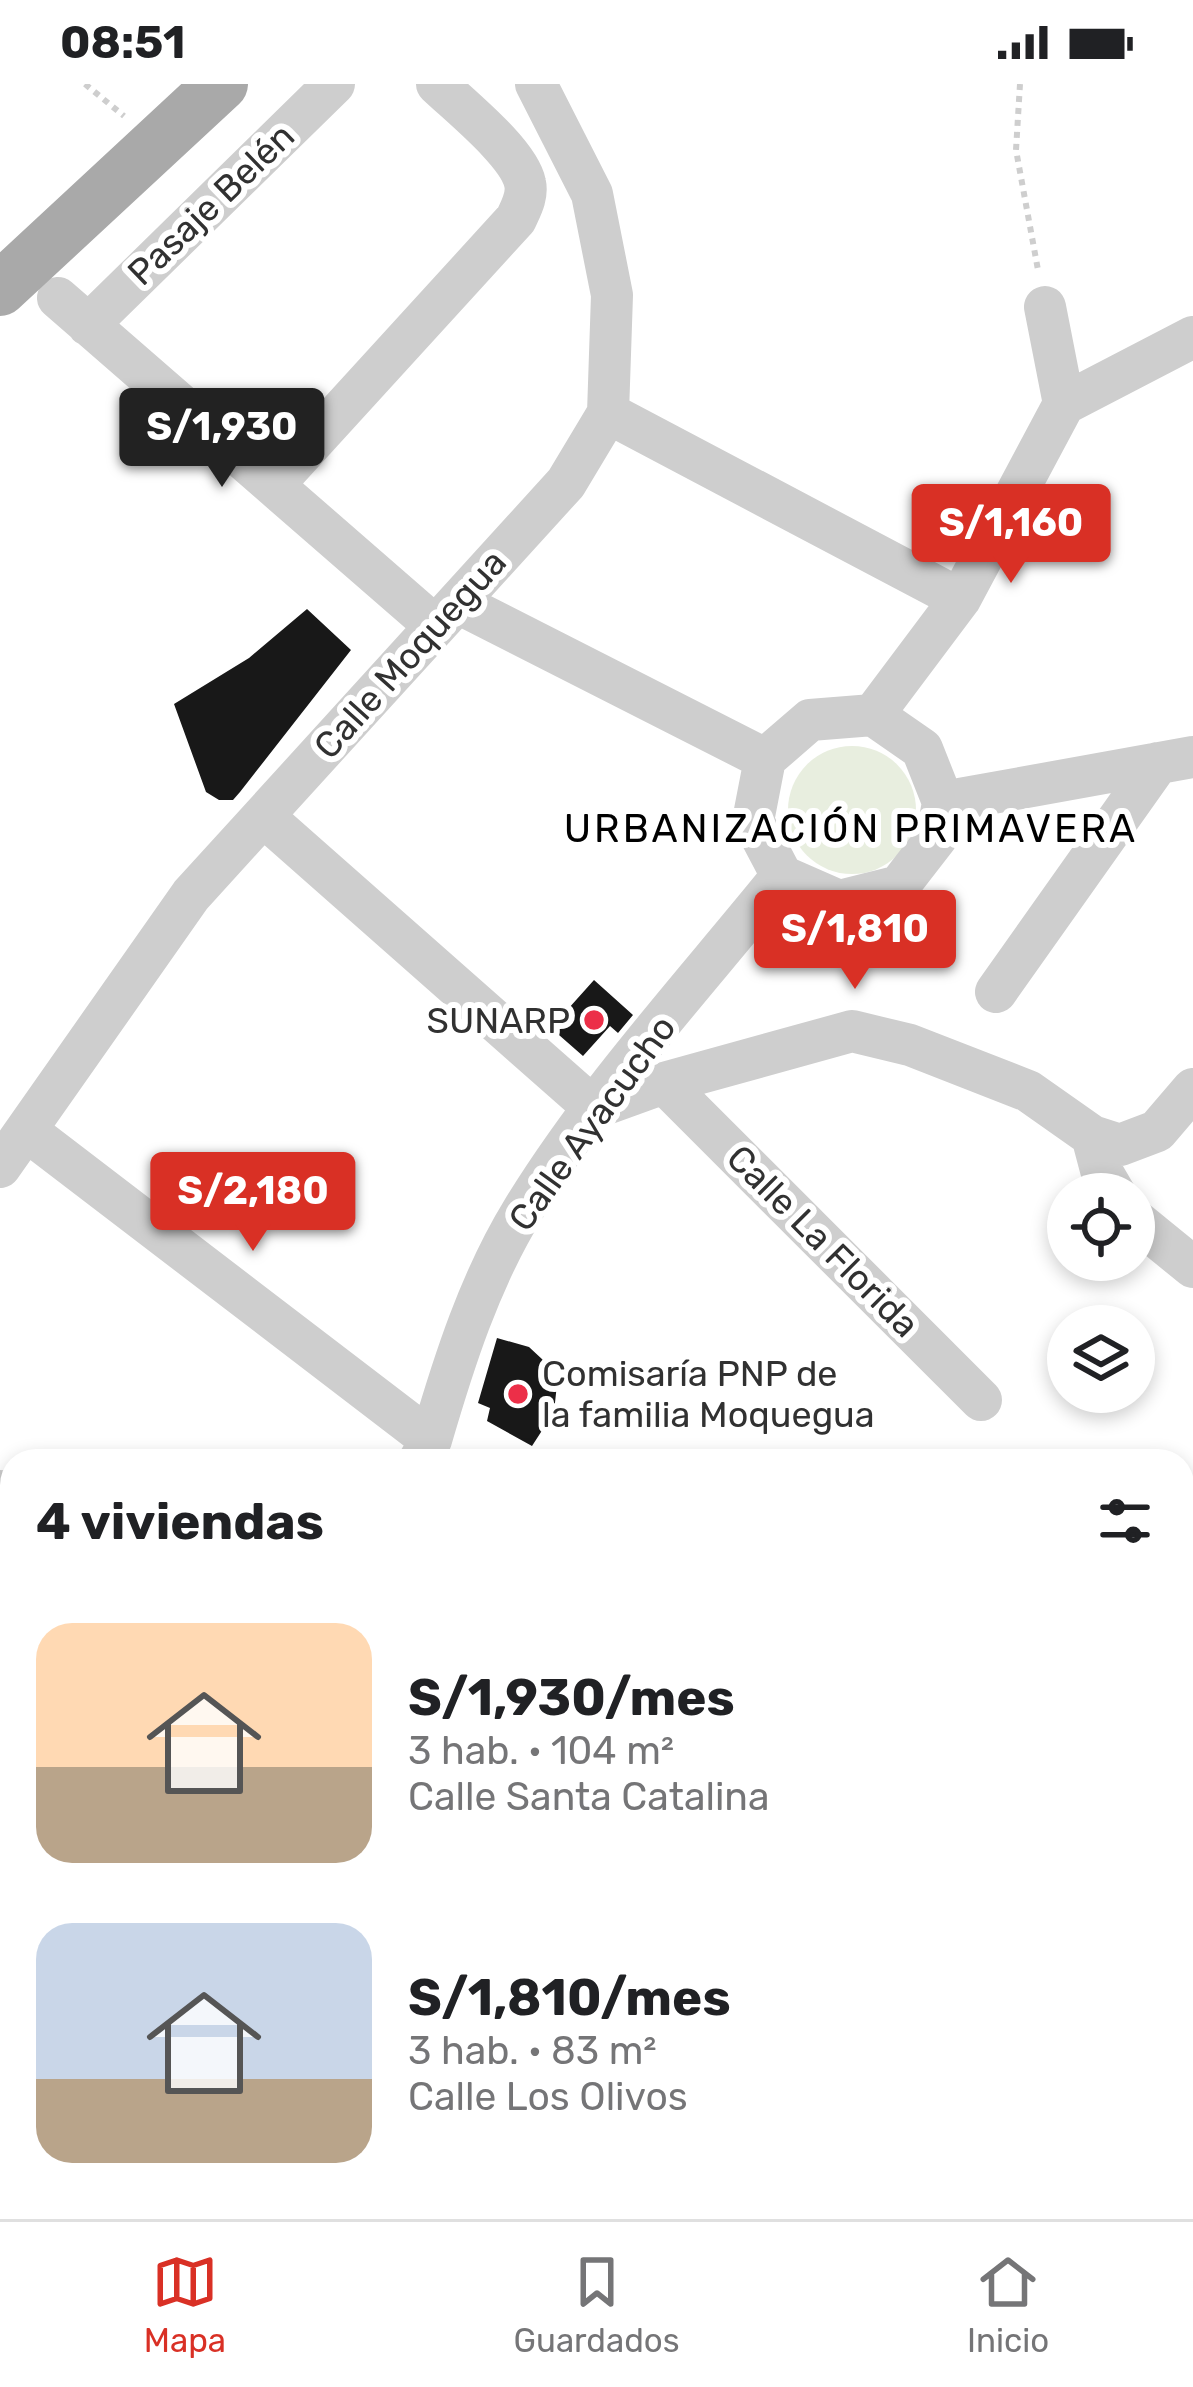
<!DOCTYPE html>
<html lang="es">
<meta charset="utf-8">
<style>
body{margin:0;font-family:Rubik,sans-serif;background:#f2f2f2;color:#202124;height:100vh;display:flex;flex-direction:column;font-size:45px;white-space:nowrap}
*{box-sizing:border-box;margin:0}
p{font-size:39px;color:#757577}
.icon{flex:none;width:66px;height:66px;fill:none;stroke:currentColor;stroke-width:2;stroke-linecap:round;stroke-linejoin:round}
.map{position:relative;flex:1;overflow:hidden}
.panel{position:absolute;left:0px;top:1365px;width:1194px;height:771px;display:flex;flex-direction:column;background:#fff;border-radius:36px 36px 0 0;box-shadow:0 6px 18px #0003}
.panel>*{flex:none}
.fabs{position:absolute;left:1047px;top:1089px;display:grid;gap:24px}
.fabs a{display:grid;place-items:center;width:108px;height:108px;border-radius:50%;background:#fff;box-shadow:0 6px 18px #0003;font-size:60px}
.price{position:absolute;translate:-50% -102px;padding:0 27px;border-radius:12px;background:#d93025;color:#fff;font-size:39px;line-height:78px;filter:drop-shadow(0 3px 6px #0008)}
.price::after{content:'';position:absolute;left:50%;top:72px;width:36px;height:27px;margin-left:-18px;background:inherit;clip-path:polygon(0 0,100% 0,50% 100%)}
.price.on{background:#222;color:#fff}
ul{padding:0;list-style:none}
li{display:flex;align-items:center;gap:36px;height:300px;padding:0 36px}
li span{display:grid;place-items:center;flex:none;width:336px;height:240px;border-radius:36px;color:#555}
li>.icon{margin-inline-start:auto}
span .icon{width:144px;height:144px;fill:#fffc;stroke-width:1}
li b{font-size:51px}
h2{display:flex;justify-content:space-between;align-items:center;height:144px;padding:0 36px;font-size:51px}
.status{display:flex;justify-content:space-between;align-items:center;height:84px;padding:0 60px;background:#fff;direction:ltr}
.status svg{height:33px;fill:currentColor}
.tabs{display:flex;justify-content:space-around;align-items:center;height:168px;border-top:3px solid #e0e0e0;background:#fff;font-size:33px;color:#757577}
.tabs a{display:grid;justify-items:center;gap:6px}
.tabs .on{color:#d93025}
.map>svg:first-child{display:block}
.green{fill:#e8eedf}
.building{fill:#181818}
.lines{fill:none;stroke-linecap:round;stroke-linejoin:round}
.path{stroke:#cecece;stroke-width:6;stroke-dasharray:6 6;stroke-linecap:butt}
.minor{stroke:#cecece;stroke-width:42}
.major{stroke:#a9a9a9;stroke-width:54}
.poi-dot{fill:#ec2f48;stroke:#fff;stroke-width:4.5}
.labels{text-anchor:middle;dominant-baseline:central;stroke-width:12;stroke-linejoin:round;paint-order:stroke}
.street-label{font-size:36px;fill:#313131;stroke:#fff}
.poi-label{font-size:36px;fill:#313131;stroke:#fff;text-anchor:end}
.neighbourhood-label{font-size:39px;letter-spacing:3px;fill:#000;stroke:#fff}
</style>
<div class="status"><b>08:51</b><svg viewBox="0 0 49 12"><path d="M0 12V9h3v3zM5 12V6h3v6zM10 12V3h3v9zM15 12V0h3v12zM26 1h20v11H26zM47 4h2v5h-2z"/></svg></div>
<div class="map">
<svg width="1193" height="2135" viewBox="0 0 1193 2135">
<rect width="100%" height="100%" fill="#fff"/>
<path class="green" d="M788 726a64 64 0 1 1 128 0a64 64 0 1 1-128 0Z"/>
<path class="building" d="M307,525L351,566L240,708L233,716H219L206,708L174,620L249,574Z
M594,896L633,931L618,949L610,942L583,972L551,944Z
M497,1254L529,1263L543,1276L557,1300L554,1328L532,1362L487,1337L490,1324L478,1319Z
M1182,1545L1193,1552V1647L1182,1648Z"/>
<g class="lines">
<path class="path" d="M85,0L124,32
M1020,0L1016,66L1038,186"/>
<path class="minor" d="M58,214L435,542
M88,241L334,0
M1064,320L1193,253
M608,329L960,515
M275,399L516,135C521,124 528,112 525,99C519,69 460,22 437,0
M458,519L765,675
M873,631L922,665L943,718L937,753L899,802L839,817L782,792L753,737L765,675L810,636Z
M873,631L960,515L1064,320L1045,223
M943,718L1193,673
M263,732L594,1024
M996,908L1158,679
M664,999L981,1316
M595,1024L664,999L852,947L910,961L1028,1007L1092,1052L1120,1061L1157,1047L1193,1005
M27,1047L431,1356
M1092,1052L1101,1086L1115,1110
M0,1083L191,811L566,399L608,329L612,211L592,110L536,0
M1134,1135L1193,1183
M419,1377L431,1356C454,1277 480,1196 523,1126C596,1007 694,901 782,792
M0,1407L12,1414
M1182,1786L1193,1771
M0,1788L12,1798
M0,1841L12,1829
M979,2124L994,2135
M136,2135L144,2124
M331,2135L338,2124
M702,2135L706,2124"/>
<path class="major" d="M0,205L221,0"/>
</g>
<g class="poi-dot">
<circle cx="594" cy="936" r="12"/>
<circle cx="518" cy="1310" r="12"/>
</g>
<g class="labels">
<g class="street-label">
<text transform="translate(211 120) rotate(-44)">Pasaje Belén</text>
<text transform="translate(410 570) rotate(-48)">Calle Moquegua</text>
<text transform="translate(592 1039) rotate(-54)">Calle Ayacucho</text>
<text transform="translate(823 1157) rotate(45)">Calle La Florida</text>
</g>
<g class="poi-label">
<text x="570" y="936">SUNARP</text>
<text x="542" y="1289" text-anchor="start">Comisaría PNP de<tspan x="542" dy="41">la familia Moquegua</tspan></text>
</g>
<g class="neighbourhood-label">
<text x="851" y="745">URBANIZACIÓN PRIMAVERA</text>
</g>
</g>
</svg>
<div class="fabs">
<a><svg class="icon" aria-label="locate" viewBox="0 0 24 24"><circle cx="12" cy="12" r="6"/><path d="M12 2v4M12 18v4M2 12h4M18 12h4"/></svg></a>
<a><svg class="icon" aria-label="layers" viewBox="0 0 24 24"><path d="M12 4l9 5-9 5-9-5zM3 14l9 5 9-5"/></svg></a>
</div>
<b class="price on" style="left:222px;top:406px">S/1,930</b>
<b class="price" style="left:1011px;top:502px">S/1,160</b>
<b class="price" style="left:855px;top:908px">S/1,810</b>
<b class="price" style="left:253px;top:1170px">S/2,180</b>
<section class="panel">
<h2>4 viviendas<svg class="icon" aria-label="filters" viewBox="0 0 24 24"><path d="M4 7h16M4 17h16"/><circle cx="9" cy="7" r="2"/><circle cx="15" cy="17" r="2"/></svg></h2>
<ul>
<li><span style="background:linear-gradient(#ffd9b3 60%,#b9a48a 0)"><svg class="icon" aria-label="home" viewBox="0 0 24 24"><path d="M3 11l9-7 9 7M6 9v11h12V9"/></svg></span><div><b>S/1,930/mes</b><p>3 hab. · 104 m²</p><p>Calle Santa Catalina</p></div></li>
<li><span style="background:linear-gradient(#c9d6e8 65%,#b9a48a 0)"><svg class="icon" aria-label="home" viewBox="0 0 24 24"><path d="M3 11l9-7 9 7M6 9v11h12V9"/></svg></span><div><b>S/1,810/mes</b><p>3 hab. · 83 m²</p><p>Calle Los Olivos</p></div></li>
</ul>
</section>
</div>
<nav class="tabs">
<a class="on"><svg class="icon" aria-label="map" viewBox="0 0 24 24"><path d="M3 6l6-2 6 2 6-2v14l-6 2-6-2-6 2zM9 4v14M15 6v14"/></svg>Mapa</a>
<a><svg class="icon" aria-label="saved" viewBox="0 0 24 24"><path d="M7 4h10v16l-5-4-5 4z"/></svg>Guardados</a>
<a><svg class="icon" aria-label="home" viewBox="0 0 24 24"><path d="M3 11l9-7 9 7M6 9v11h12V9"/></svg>Inicio</a>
</nav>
